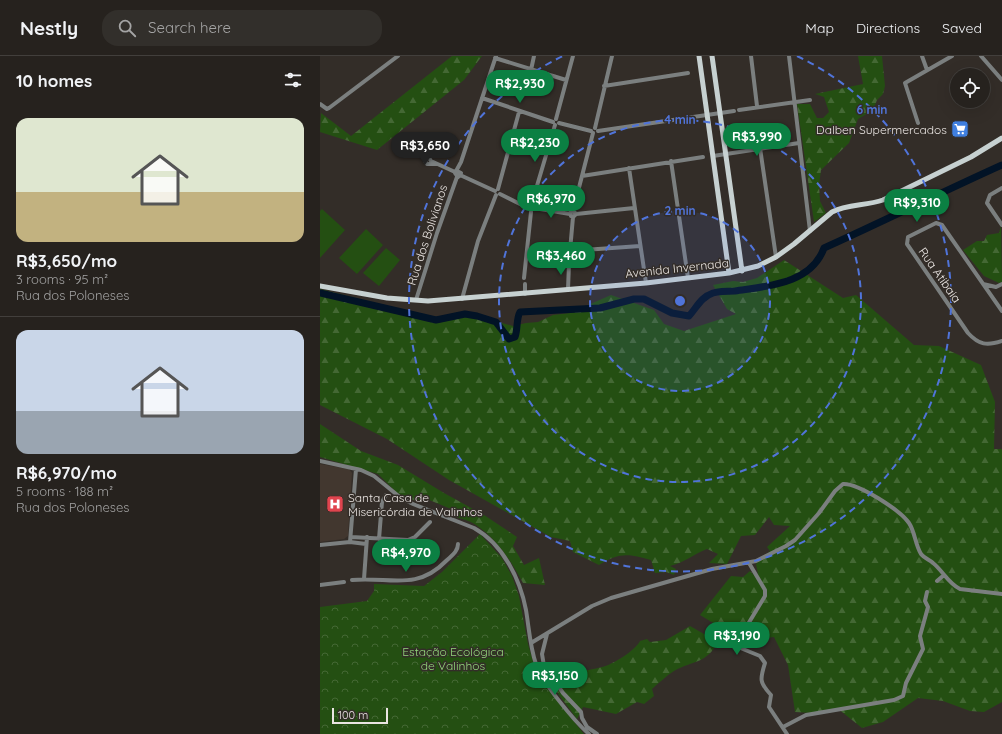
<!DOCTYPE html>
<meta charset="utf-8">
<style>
body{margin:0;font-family:Quicksand,sans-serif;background:#322f2b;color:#f1f3f6;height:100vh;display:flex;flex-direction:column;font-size:15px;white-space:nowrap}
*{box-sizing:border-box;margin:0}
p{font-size:13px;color:#a4a4a4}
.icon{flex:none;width:22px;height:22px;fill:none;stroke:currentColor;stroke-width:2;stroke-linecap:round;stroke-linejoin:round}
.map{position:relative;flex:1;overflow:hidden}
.side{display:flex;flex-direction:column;background:#26221e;width:320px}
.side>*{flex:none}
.tools{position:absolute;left:630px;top:12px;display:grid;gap:8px}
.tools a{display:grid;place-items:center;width:40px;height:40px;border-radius:50%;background:#26221e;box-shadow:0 4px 16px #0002,0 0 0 1px #423f3c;font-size:20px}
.scale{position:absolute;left:12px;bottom:10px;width:56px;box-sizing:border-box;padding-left:4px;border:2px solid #eae5e2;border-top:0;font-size:11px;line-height:14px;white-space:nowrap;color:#eae5e2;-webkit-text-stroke:3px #332d28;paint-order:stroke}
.price{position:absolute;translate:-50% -34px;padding:0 9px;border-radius:14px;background:#0b8043;color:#fff;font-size:13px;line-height:26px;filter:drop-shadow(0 1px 2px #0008)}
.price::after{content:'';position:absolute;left:50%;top:24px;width:12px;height:9px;margin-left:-6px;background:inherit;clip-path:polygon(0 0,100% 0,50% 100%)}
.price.active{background:#222;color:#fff}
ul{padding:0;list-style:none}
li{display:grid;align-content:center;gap:8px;height:212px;padding:0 16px}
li+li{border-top:1px solid #423f3c}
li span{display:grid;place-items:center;height:124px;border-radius:12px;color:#555}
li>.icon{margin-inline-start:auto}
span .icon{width:72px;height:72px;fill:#fffc;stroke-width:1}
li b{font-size:17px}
h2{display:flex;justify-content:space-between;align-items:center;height:48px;padding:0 16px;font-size:17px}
header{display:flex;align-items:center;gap:24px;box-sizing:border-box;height:56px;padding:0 20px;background:#26221e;border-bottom:1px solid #423f3c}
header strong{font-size:19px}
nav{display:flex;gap:22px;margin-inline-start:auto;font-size:14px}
.search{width:280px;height:36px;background:#322f2b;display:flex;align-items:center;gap:10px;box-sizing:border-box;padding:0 14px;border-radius:16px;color:#a4a4a4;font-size:15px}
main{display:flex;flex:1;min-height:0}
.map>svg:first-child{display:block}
.built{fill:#42372f}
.forest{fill:url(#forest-firs)}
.park{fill:url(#park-crowns)}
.pitch{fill:#244f12}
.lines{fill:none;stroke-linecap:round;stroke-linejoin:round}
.river{stroke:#021326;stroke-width:7}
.minor{stroke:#7b7f7f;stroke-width:4}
.major{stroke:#c7d1d1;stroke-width:5}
.ring{fill:none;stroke:#5074da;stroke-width:2;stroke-dasharray:7 5}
.labels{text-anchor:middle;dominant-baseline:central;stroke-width:3;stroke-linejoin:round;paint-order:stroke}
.poi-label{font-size:12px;fill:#eae5e2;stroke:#332d28;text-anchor:end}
.street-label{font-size:12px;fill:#eae5e2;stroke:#332d28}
.park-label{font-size:12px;fill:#93d87b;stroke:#332d28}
.centre{fill:#5074da;stroke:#332d28;stroke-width:2}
.ring-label{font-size:12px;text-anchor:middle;font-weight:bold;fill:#5074da;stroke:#332d28;stroke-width:3;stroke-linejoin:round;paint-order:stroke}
</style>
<header>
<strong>Nestly</strong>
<div class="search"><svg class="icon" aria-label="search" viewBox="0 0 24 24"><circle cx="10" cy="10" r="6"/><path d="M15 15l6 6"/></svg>Search here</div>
<nav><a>Map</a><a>Directions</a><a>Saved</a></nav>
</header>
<main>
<section class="side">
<h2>10 homes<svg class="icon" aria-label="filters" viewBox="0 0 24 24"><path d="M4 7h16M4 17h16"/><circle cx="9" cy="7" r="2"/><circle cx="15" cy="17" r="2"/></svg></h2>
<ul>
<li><span style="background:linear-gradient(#dfe7d0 60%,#c2b280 0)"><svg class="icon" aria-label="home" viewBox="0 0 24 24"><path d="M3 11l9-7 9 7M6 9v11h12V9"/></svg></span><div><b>R$3,650/mo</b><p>3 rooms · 95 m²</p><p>Rua dos Poloneses</p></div></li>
<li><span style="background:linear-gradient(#c9d6e8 65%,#9aa5b1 0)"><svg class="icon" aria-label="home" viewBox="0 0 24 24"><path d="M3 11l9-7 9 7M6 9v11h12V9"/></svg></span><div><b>R$6,970/mo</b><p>5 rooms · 188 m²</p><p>Rua dos Poloneses</p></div></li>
</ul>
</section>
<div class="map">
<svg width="682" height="678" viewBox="0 0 682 678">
<defs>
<pattern id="forest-firs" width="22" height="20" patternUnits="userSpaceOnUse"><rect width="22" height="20" fill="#244f12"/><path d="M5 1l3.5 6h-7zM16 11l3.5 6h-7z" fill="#446834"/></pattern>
<pattern id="park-crowns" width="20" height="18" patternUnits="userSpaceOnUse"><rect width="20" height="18" fill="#244f12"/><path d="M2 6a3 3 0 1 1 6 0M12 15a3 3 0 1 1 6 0" fill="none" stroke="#446834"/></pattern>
</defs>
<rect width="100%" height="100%" fill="#332d28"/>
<path class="built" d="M0,408L29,413L32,417L28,480L24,483L0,486Z"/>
<path class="forest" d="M132,0H162L144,24L57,94L0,76L1,57L31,80Z
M538,0H562L565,30L563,38L557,44L553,54L538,63L529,87L501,114L499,129L500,145L506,157L494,166L477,48H490L497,62H503L509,56L504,41L495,38L543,28Z
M681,170L682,226L679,227L664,220L643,194L657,185H664L667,179L679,177Z
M464,204L523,242L536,239L594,289L619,290L661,309L675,346L674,393H682V646L664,656L650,655L623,645L598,642L563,666L542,672L517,652L493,657L475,656L468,609L454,581L432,584L405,574L380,559L411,520L423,521L430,515L435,520L438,518L436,508L450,495L447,491L470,470L454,469L449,461L435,479L421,480L407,508L389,507L398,498L387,493C374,498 364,507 350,510L356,513L354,519L346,516L335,517L331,504C308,498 300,496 279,509L253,496L250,485L231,481L129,424L67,383L0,349V233L71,251L105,265L119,267L147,257L193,270L206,267L218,266L233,259L250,257L291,239L334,254L344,268L364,275L416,258L407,253L393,229L413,225L423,226L437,222Z
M0,368L41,395L78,409L124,437L164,459L197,481L193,490L204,509L219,502L225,529L203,527C191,505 177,483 156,469C149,464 138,462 130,459L131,453L102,441L100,447L77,437L58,418L0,401Z
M370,570L398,586C386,608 374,604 354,615C346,620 339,627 332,633L334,640L324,648L317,646L296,658L263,651L257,663L233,631L228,620L247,629C257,612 265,616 282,611C292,609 316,594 320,585L327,583L330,586L346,584Z"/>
<path class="park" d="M160,478L182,502L192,520L199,540L208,588L217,619L264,678H0V551L47,545L54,535V528L104,530L122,516Z"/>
<path class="pitch" d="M2,153L25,174L0,202V155Z
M46,173L63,189L37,218L19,202Z
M66,192L80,204L59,230L43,217Z"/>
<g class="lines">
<path class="river" d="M0,237L116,264L145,258L157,260L176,266L189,283L195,281C198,273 196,263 200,256L280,252L314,243H324L352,257L369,260C377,251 381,241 393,237C400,235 408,235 415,235C448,230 491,228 504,192C564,165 622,136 682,109"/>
<path class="minor" d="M431,0L437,50
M469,0L490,175
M602,0L607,14
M661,0L682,24
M175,2L246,24
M211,14L214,0
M284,30L368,17
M162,42L233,66
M0,48L7,53L9,52L78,0
M419,54L490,44
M236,63L253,0
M239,67L271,75
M598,67L585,27L632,0
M275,72L292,0
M278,75L414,55
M440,92L456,201
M106,97L111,105L135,116
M106,98L105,105L107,108H117
M393,100L479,87
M351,105L368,222
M309,112L326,227
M137,115L141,117L138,121L135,117L141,106L176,0
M140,119L175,135
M262,120L383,101
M682,132L670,139L667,147L682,169
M178,133L199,56
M180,138L208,152
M211,150L235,69
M214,152L250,158
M253,155L256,158L253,161L251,160L250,157L253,155L273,77
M256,158L314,152
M250,195L320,190
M249,206L253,161
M204,222L211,156
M205,228V238
M663,228L676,231L682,228
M248,233L249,208
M142,243L158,185L176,139
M96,244L117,177L137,121
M682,255L622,169L616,167L588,181L587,188L648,277C659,289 667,290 682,285
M0,405L41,414L54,420L81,442L93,448L154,472C183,488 200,523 206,554C209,572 210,591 216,608C221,625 255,666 269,678
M31,481L88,484L95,481L110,466
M59,483L62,446L66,439
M30,486L36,413
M0,489L30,486L46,488
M429,507L445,534V540L419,583L418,591L440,600L445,607C440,623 439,626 451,639L449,651L467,678
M44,523L47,481
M32,524C68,520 96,536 126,505C131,500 138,496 138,488
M617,525L624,519
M0,529L24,526
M227,578L222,598L224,610L243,637L261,656L262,662L267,671L277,678
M211,587L272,550L291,542L392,513L436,505L466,490L475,484L499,457L515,435L523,428C538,427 580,454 589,467C595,476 595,488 601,498C604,502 610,504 613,507C623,515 628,527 640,533L682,538
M463,671L486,659L574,644L583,640L586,627L603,593L600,580L608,551L605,545L607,536"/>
<path class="major" d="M379,0L409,217
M392,0L422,215
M0,230L67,242L108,245L326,227L409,217L438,210L456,201L474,188L512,156C527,148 546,150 563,144L651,101L682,82"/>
</g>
<circle cx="360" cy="245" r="90" fill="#5074da" fill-opacity=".12"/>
<g class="ring">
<circle cx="360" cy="245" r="90"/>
<circle cx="360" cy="245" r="181"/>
<path d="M477 0A271 271 0 1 1 243 0"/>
</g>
<defs>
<symbol id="supermarket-square" viewBox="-11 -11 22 22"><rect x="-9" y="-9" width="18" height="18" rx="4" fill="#3f7fe0" stroke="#332d28"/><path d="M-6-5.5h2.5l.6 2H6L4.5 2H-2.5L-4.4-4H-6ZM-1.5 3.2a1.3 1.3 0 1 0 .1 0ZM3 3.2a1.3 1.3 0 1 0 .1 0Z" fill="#fff"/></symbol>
<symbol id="hospital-square" viewBox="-11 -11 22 22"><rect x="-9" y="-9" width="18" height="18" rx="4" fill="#e0444e" stroke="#332d28"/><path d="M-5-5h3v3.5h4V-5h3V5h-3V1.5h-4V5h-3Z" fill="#fff"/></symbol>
</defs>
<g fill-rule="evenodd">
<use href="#supermarket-square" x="630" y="63" width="20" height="20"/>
<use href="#hospital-square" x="5" y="438" width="20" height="20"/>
</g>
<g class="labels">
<g class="poi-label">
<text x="627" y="73">Dalben Supermercados</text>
<text x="28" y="441" text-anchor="start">Santa Casa de<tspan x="28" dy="14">Misericórdia de Valinhos</tspan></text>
</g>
<g class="street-label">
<text transform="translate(107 179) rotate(-72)">Rua dos Bolivianos</text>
<text transform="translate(357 212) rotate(-6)">Avenida Invernada</text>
<text transform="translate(620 219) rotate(55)">Rua Atibaia</text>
</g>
<g class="park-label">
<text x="133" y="595">Estação Ecológica<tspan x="133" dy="14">de Valinhos</tspan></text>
</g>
</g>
<circle cx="360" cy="245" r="6" class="centre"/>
<g class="ring-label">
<text x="552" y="58">6 min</text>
<text x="360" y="68">4 min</text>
<text x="360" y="159">2 min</text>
</g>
</svg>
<div class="tools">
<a><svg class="icon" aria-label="locate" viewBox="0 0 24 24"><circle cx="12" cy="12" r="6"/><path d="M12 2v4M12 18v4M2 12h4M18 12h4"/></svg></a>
</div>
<div class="scale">100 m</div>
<b class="price" style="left:200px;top:48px">R$2,930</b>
<b class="price" style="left:437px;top:101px">R$3,990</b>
<b class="price" style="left:215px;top:107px">R$2,230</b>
<b class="price active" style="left:105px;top:110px">R$3,650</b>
<b class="price" style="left:231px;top:163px">R$6,970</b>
<b class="price" style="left:597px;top:167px">R$9,310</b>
<b class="price" style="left:241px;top:220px">R$3,460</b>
<b class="price" style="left:86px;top:517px">R$4,970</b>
<b class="price" style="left:417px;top:600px">R$3,190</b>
<b class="price" style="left:235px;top:640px">R$3,150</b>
</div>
</main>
